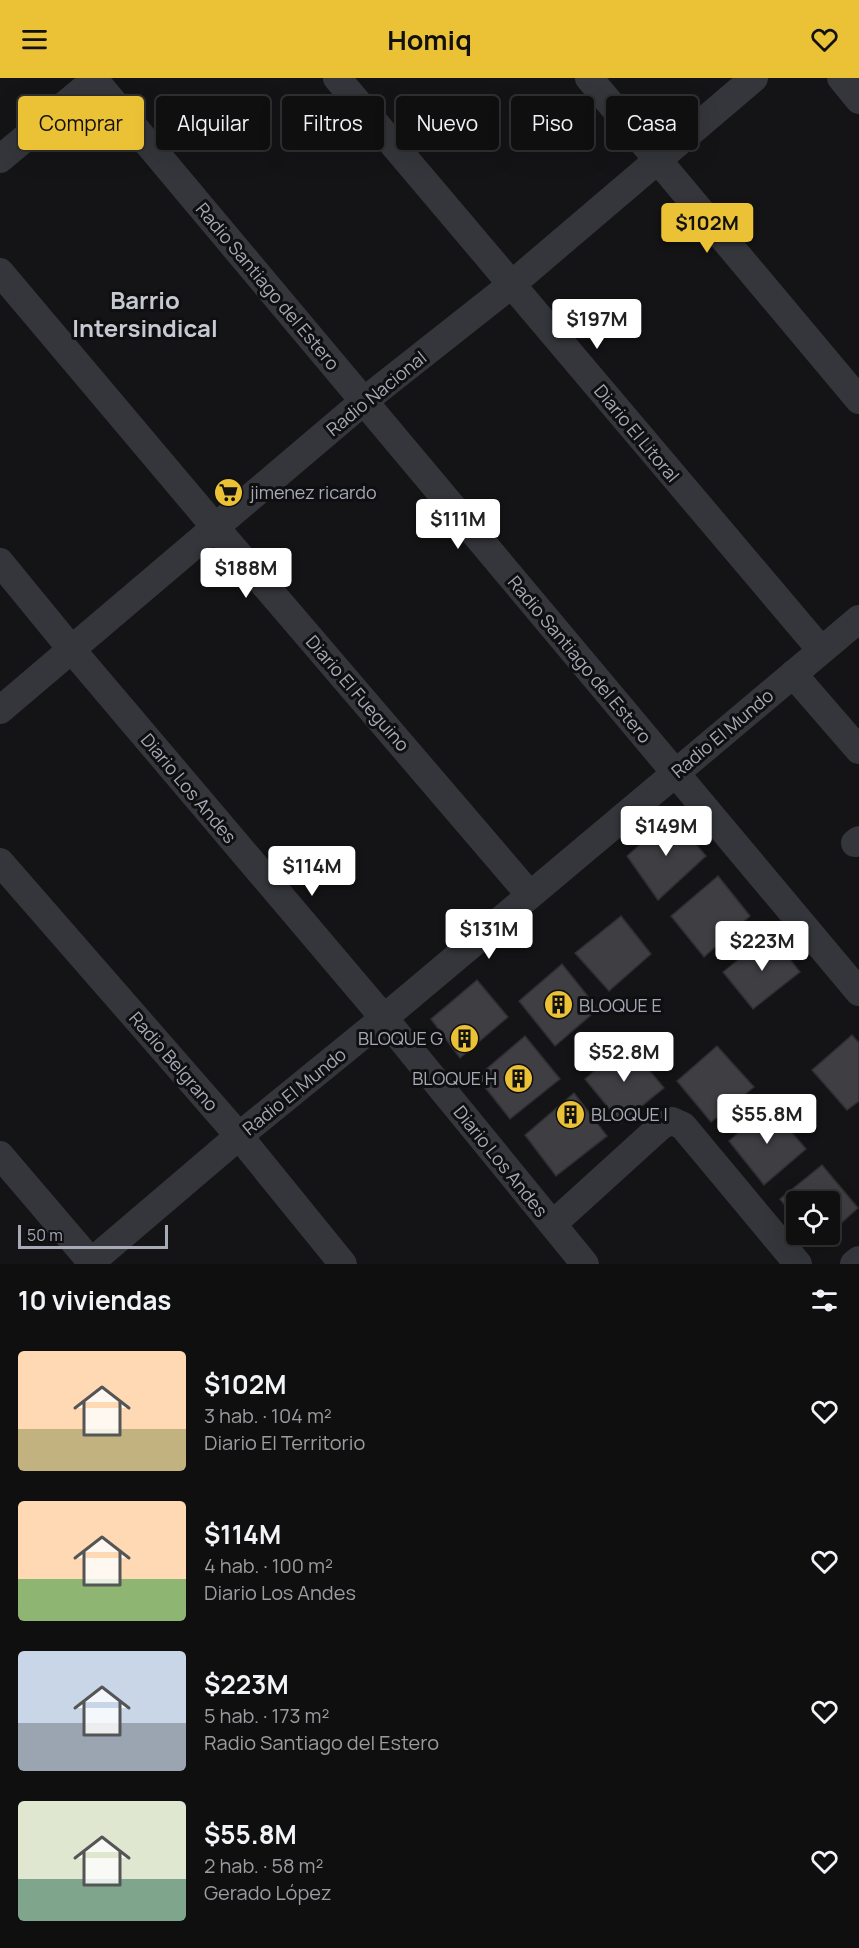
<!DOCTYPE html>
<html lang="es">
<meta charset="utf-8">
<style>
body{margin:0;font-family:Manrope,sans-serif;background:#181819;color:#f1f3f6;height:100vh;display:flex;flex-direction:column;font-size:22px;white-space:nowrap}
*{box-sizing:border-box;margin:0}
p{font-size:20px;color:#9b9c9f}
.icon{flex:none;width:33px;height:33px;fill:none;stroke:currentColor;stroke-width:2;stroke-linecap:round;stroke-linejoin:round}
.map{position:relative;height:1186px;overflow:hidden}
.sheet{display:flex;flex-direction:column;background:#0f0f10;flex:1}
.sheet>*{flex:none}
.banner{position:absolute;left:18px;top:18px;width:824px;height:54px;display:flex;gap:12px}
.tools{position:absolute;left:786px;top:1113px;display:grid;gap:12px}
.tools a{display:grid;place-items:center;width:54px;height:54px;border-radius:6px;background:#0f0f10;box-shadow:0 6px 24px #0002,0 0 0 2px #2f2f30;font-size:30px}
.scale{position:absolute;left:18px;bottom:15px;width:150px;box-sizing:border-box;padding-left:6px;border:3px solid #a6a9b6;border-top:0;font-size:16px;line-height:21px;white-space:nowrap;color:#a6a9b6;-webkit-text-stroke:4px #0f0f11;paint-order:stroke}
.price{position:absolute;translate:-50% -51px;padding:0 14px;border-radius:6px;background:#fff;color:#222;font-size:20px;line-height:39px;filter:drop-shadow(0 2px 3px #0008)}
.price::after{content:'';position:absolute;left:50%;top:36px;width:18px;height:14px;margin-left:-9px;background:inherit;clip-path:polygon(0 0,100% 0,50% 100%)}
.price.on{background:#ebc136;color:#111}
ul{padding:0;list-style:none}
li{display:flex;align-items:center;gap:18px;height:150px;padding:0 18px}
li span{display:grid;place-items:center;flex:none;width:168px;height:120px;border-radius:6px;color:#555}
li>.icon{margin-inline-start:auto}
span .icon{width:72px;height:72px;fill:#fffc;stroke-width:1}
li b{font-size:26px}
h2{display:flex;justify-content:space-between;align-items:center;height:72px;padding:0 18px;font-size:26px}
.tag{padding:0 21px;border-radius:6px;background:#0f0f10;box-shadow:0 6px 24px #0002,0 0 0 2px #2f2f30;font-size:21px;line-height:54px}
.tag.on{background:#ebc136;color:#111}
header{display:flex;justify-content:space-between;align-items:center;height:78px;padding:0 18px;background:#ebc136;color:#111;font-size:27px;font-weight:700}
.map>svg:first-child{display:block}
.building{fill:#3e3e43;stroke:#2f2e32;stroke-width:1.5}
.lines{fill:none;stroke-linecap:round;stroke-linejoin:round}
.minor{stroke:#35363b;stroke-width:28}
.labels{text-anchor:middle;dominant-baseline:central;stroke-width:6;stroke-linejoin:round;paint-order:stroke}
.street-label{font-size:18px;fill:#a6a9b6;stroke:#0f0f11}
.poi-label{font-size:18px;fill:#a6a9b6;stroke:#0f0f11;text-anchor:start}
.district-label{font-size:24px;font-weight:bold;fill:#c7c9d2;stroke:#0f0f11}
</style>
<header><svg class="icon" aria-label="menu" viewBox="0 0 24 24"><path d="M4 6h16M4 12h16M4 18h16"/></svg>Homiq<svg class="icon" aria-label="heart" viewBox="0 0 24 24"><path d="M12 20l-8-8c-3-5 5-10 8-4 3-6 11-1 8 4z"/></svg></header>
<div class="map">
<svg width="859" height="1186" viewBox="0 0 859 1186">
<rect width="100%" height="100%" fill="#141416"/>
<path class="building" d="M672,738L706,778L658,822L627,778Z
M718,798L750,838L704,879L671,838Z
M621,838L651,876L609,913L575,875Z
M770,856L800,894L753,931L723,894Z
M562,886L598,931L555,968L519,923Z
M477,902L508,939L460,980L431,941Z
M852,957L859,965V1023L847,1032L812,992Z
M525,958L560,1001L510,1041L477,999Z
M627,965L664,1010L621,1045L585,1001Z
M717,968L754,1009L711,1044L677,1003Z
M574,1015L607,1058L556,1098L525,1057Z
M769,1028L806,1071L764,1107L729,1063Z
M822,1087L858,1130L830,1155V1124H796V1141L780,1121Z
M808,1156H828L816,1167Z"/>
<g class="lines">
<path class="minor" d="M93,0L859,914
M337,0L821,572
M589,0L859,322
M841,0L859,22
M0,81L97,0
M0,194L215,449L530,817
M0,484L72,572L384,940L585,1186
M793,596L859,672
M0,632L364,323L511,207L754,0
M855,765L859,762
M0,784L239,1058L343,1186
M0,1077L93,1186
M553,1146L662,1047L672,1043L683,1048L798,1186
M89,1186L239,1058L384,940L859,541
M854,1186L859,1182"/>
</g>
<defs>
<symbol id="supermarket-disc" viewBox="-11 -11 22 22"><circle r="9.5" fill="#ebc136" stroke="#0f0f11"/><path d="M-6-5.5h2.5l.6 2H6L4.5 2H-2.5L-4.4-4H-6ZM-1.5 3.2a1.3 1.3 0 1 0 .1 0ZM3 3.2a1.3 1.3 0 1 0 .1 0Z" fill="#111"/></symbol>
<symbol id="building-disc" viewBox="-11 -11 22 22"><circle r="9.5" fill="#ebc136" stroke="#0f0f11"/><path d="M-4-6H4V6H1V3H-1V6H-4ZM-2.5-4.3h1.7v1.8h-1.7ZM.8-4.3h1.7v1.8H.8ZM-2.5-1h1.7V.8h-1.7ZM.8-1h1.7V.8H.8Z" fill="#111"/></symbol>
</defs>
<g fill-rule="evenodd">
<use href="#supermarket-disc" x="212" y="398" width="33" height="33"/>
<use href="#building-disc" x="542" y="910" width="33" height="33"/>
<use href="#building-disc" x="448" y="944" width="33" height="33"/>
<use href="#building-disc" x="502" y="984" width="33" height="33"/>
<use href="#building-disc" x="554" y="1020" width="33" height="33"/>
</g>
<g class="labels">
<g class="street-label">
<text transform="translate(268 208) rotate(50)">Radio Santiago del Estero</text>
<text transform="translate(376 315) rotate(-39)">Radio Nacional</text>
<text transform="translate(637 355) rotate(50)">Diario El Litoral</text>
<text transform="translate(580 581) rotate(50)">Radio Santiago del Estero</text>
<text transform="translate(358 615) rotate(49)">Diario El Fueguino</text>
<text transform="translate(722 655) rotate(-40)">Radio El Mundo</text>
<text transform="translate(189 710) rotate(50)">Diario Los Andes</text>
<text transform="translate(174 983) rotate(49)">Radio Belgrano</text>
<text transform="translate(294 1013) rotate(-39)">Radio El Mundo</text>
<text transform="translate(501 1083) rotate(51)">Diario Los Andes</text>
</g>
<g class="poi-label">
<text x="250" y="414">jimenez ricardo</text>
<text x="579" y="927">BLOQUE E</text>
<text x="443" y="960" text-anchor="end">BLOQUE G</text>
<text x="497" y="1000" text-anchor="end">BLOQUE H</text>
<text x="591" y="1036">BLOQUE I</text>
</g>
<g class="district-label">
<text x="145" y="221">Barrio<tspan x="145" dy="28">Intersindical</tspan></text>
</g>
</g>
</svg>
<div class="tools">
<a><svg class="icon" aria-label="locate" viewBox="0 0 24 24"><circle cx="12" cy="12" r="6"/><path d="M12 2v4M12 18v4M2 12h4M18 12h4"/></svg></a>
</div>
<div class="scale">50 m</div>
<b class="price on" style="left:707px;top:176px">$102M</b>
<b class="price" style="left:597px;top:272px">$197M</b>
<b class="price" style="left:458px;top:472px">$111M</b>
<b class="price" style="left:246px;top:521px">$188M</b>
<b class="price" style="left:666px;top:779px">$149M</b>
<b class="price" style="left:312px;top:819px">$114M</b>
<b class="price" style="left:489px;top:882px">$131M</b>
<b class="price" style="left:762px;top:894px">$223M</b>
<b class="price" style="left:624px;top:1005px">$52.8M</b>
<b class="price" style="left:767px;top:1067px">$55.8M</b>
<div class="banner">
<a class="tag on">Comprar</a>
<a class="tag">Alquilar</a>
<a class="tag">Filtros</a>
<a class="tag">Nuevo</a>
<a class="tag">Piso</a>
<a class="tag">Casa</a>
</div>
</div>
<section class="sheet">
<h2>10 viviendas<svg class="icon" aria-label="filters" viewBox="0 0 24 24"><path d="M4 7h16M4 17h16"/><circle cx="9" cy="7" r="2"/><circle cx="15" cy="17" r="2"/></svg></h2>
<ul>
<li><span style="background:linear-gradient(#ffd9b3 65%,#c2b280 0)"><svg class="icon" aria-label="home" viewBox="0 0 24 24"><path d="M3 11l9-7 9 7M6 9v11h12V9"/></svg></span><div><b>$102M</b><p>3 hab. · 104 m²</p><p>Diario El Territorio</p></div><svg class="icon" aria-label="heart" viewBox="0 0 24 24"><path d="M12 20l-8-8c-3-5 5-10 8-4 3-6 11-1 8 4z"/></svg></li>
<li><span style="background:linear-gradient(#ffd9b3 65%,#8fb573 0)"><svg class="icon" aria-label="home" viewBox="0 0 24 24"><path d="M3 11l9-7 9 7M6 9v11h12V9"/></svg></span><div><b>$114M</b><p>4 hab. · 100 m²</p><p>Diario Los Andes</p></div><svg class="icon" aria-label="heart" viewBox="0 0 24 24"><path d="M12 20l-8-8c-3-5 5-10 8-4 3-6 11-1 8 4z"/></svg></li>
<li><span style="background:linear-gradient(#c9d6e8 60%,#9aa5b1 0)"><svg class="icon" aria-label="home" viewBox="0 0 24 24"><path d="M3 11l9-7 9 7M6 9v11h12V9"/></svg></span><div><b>$223M</b><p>5 hab. · 173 m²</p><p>Radio Santiago del Estero</p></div><svg class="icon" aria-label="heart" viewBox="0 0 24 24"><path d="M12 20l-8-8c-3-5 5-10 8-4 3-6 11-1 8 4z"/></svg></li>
<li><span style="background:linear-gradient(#dfe7d0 65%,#7fa58c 0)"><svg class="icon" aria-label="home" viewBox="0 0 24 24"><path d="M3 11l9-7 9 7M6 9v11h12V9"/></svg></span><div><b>$55.8M</b><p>2 hab. · 58 m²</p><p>Gerado López</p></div><svg class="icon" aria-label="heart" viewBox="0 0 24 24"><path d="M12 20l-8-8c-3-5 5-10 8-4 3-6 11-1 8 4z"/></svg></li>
</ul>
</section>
